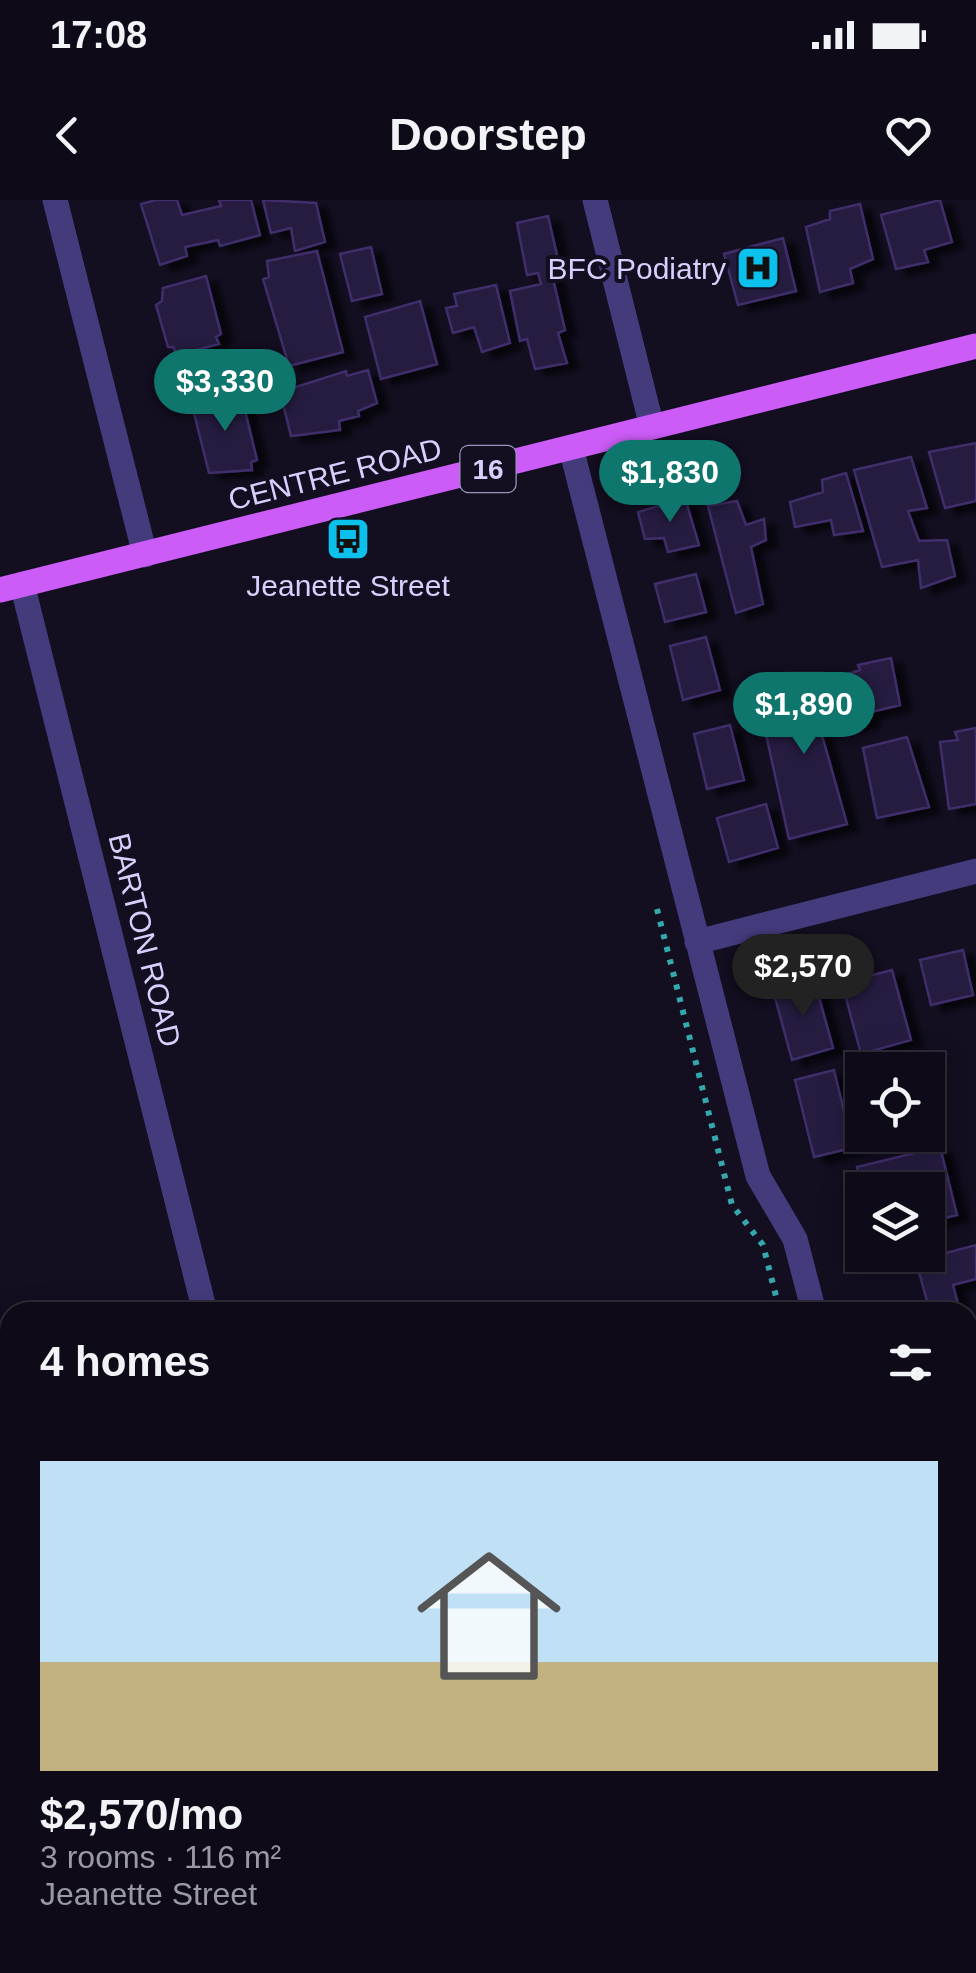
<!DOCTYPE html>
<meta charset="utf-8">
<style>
body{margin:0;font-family:Helvetica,sans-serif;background:#171321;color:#f1f3f6;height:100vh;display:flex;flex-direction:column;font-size:38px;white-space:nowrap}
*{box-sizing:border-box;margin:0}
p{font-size:32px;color:#9b9aa2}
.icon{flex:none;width:55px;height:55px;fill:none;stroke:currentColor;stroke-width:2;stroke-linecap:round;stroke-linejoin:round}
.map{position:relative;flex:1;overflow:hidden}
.details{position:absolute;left:0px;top:1102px;width:978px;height:672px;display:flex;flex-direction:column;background:#0e0a18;border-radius:30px 30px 0 0;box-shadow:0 5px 25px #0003,0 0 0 2px #2e2b37}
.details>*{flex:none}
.controls{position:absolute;left:845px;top:852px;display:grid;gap:20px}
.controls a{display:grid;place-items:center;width:100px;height:100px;border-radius:0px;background:#0e0a18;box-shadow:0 5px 25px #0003,0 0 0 2px #2e2b37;font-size:50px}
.price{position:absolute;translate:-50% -85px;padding:0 22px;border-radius:35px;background:#0f766e;color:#fff;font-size:32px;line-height:65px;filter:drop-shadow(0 2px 5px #0008)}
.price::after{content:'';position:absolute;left:50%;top:60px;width:30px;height:22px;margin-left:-15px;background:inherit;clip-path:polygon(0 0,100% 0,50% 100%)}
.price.on{background:#222;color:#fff}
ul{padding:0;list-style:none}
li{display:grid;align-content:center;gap:20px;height:530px;padding:0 40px}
li span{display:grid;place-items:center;height:310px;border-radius:0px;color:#555}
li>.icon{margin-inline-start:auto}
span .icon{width:180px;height:180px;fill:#fffc;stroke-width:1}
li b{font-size:42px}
h2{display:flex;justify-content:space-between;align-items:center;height:120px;padding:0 40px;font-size:42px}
.status{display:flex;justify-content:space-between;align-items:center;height:70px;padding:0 50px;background:#0e0a18;direction:ltr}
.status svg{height:28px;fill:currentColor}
header{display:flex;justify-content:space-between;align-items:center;height:130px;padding:0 40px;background:#0e0a18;font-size:45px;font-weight:600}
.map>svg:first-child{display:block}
.building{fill:#261b40;stroke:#402e6b;stroke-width:2.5;filter:url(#shadow)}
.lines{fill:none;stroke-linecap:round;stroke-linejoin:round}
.path{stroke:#34a8ac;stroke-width:6;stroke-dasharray:5 8;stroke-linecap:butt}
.minor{stroke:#443b7d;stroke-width:25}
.major{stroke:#cb5cf7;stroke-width:25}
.labels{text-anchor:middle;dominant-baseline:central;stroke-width:8;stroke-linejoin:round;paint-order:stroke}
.shield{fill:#130e20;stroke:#9d95bb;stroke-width:2.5}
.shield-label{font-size:28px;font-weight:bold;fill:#d8cffd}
.poi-label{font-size:30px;fill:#d8cffd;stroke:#130e20;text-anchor:end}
.street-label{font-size:30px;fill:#d8cffd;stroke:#130e20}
</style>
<div class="status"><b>17:08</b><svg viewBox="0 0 49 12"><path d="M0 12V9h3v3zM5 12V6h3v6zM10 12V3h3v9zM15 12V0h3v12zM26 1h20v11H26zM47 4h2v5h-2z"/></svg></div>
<header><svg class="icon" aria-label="back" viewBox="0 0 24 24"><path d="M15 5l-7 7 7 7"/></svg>Doorstep<svg class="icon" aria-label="heart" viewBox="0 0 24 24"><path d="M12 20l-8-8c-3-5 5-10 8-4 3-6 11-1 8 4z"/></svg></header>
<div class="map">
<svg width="976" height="1773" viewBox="0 0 976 1773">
<defs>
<filter id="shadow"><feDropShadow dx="11" dy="6" stdDeviation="2.5" flood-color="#0009"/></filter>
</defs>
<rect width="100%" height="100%" fill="#130e20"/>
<path class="building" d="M156,0H177L182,15L221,6L219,0H251L260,35L220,46L218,40L185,47L187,56L160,65L141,4Z
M263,0L316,3L325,42L295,51L291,28L271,33Z
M940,0L952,42L924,50L928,62L896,69L881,15Z
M860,4L873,59L850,69L853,83L820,92L806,27L830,19V11Z
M548,16L560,68L551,70L565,130L558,133L567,163L535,169L527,139L520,141L510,91L541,84L538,73L527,75L517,23Z
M783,38L796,91L738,105L724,54Z
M371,47L382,94L352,101L340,54Z
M317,51L343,152L289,166L263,79L269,77L267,61Z
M206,76L221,134L216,137L219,144L177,155L173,147H168L156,105L162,101L163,88Z
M496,85L510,143L482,152L474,127L453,133L446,108L457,106L454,94Z
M420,101L437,164L381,179L365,117Z
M213,152L215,159L221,156L223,163H229L232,186L185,200L177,176L183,174V159Z
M368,170L377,203L358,211L359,216L339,221L340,230L291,236L280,192L346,171L347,176Z
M240,190L257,260L251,262L252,270L209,273L192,205Z
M976,243V301L945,308L929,252Z
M911,257L927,308L908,311L919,341L947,340L955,376L921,388L918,360L882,367L854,270Z
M846,273L863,331L834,335L831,320L795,327L790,302L823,292L822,280Z
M685,298L699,345L668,352L664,338L645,339L638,312Z
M737,301L746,325L764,319L766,340L751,347L763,404L736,413L708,306Z
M696,374L706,412L665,422L655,384Z
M706,437L720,490L683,500L670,446Z
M891,458L900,505L867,513L868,521L840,527L830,480L860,470L858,465Z
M786,473H823L836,523L820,528L847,624L789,639L762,516L794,501Z
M730,525L744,580L707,589L694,534Z
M976,528V604L949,609L940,542L958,540L955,532Z
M907,537L929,607L877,618L863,548Z
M766,604L778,648L729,662L717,618Z
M963,750L973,795L931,805L920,760Z
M892,770L911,840L861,854L842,783Z
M814,779L833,848L792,860L773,790Z
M916,856L919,870H893L891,863Z
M834,870L846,920L853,918L860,946L814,957L795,880Z
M940,947L957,1015L928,1022V990H863L857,967Z
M976,1045V1079L953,1085L960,1112H930L916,1061Z
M971,1144L976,1155V1219L968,1220V1145Z"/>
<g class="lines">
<path class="path" d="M657,709L732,1005L763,1045L780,1112"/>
<path class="minor" d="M55,0L145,355
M595,0L652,227
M571,248L758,976L795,1039L814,1112
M22,384L205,1112
M697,742L976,671
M968,1299L976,1297
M0,1544L10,1542"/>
<path class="major" d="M0,390L976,146"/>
</g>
<defs>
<symbol id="hospital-square" viewBox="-11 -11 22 22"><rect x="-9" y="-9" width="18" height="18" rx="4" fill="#0bc1ec" stroke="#130e20"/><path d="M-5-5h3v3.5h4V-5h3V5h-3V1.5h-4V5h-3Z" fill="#111"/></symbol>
<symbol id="bus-square" viewBox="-11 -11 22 22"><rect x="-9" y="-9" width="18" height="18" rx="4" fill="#0bc1ec" stroke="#130e20"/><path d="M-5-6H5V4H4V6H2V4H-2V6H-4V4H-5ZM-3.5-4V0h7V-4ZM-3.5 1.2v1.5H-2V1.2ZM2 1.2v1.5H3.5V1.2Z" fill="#111"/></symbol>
</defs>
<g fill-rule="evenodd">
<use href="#hospital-square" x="733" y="43" width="50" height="50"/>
<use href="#bus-square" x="323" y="314" width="50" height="50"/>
</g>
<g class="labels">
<rect class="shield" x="460.5" y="246" width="55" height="46" rx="8"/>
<g class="shield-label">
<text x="488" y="269">16</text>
</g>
<g class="poi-label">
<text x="726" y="68">BFC Podiatry</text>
<text x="348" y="385" text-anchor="middle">Jeanette Street</text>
</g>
<g class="street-label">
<text transform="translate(335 274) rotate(-14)">CENTRE ROAD</text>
<text transform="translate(145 740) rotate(76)">BARTON ROAD</text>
</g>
</g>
</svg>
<div class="controls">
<a><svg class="icon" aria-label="locate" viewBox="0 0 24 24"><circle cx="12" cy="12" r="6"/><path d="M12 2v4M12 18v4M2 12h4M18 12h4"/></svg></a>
<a><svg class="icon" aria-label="layers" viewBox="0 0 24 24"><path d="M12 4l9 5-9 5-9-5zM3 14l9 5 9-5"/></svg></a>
</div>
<b class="price" style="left:225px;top:234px">$3,330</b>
<b class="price" style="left:670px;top:325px">$1,830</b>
<b class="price" style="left:804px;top:557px">$1,890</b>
<b class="price on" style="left:803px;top:819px">$2,570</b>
<section class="details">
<h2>4 homes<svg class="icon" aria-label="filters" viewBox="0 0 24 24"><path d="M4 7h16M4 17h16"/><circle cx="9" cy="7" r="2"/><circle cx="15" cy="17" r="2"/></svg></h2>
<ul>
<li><span style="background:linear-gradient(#bfe0f5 65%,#c2b280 0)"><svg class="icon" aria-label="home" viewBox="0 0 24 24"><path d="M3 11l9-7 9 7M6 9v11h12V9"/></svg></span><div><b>$2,570/mo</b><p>3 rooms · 116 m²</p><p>Jeanette Street</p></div></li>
</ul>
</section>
</div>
